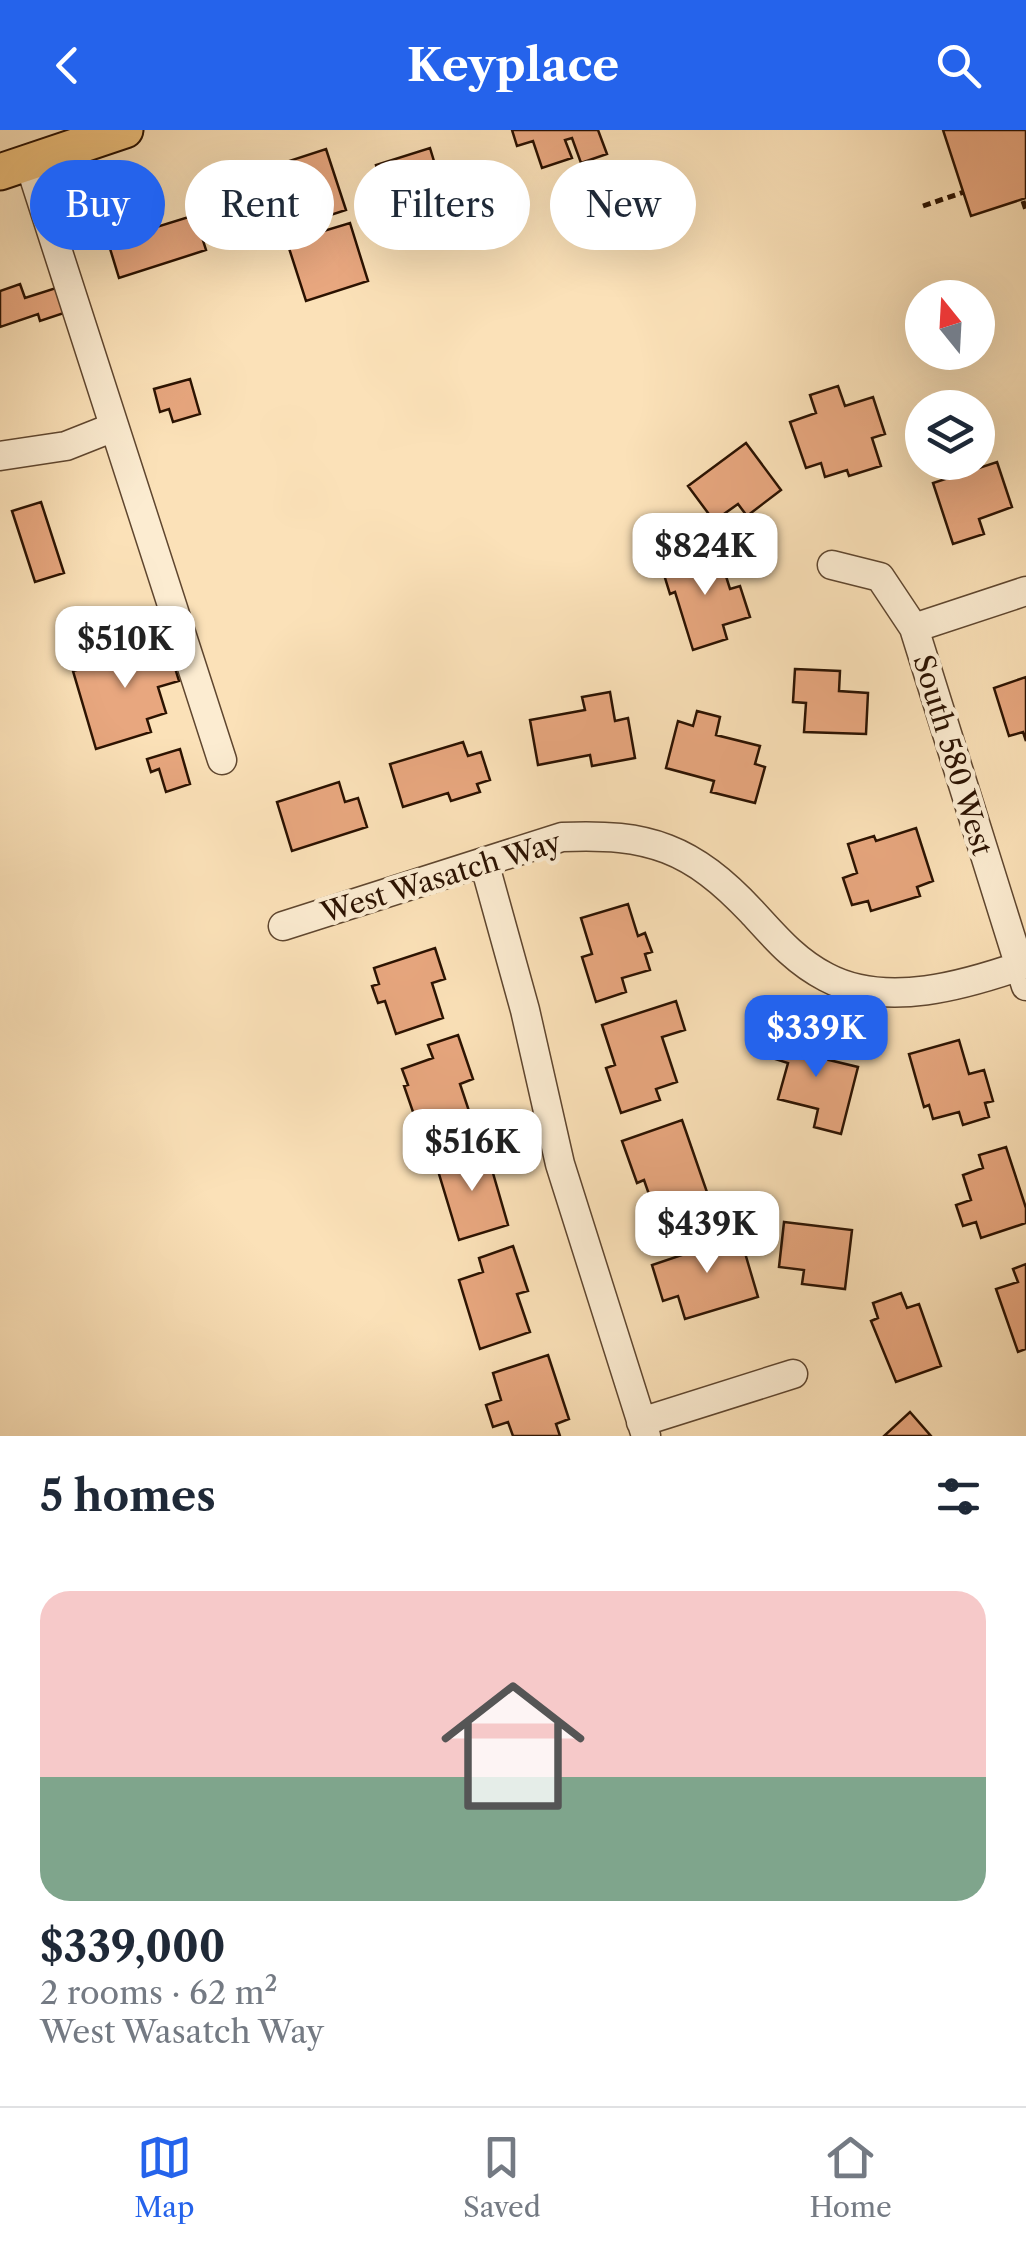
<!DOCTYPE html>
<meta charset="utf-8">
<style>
body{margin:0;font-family:"Libre Caslon Text",serif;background:#f2f2f3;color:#1f2937;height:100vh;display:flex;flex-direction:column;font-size:38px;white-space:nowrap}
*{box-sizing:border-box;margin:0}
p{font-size:32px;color:#747a83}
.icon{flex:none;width:55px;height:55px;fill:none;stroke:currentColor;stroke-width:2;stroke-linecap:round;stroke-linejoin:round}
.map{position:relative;height:1306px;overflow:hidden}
.details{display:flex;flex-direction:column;background:#fff;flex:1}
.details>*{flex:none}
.banner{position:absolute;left:30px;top:30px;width:968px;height:90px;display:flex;gap:20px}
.needle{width:65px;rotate:342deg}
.fabs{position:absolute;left:905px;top:150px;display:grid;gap:20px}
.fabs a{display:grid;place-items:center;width:90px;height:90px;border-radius:50%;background:#fff;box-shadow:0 10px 40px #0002;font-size:50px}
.price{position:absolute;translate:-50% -85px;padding:0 22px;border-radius:20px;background:#fff;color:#222;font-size:32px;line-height:65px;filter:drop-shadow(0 2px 5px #0008)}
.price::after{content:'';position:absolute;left:50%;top:60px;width:30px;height:22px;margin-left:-15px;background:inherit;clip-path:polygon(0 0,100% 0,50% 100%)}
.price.selected{background:#2563eb;color:#fff}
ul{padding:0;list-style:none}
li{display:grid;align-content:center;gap:20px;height:530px;padding:0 40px}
li span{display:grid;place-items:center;height:310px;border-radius:30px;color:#555}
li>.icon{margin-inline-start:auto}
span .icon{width:180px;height:180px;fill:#fffc;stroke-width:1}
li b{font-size:42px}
h2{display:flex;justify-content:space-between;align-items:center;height:120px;padding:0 40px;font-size:42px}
.tag{padding:0 35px;border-radius:45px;background:#fff;box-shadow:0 10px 40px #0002;font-size:35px;line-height:90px}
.tag.selected{background:#2563eb;color:#fff}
header{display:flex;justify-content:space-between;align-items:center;height:130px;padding:0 40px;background:#2563eb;color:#fff;font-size:45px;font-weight:800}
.tabs{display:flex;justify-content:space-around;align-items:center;height:140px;border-top:2px solid #e0e1e3;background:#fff;font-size:28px;color:#747a83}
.tabs a{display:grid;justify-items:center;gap:5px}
.tabs .selected{color:#2563eb}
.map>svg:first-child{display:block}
.building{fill:#e8a77f;stroke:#2b1201;stroke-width:2.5}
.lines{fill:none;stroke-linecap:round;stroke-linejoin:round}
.minor-casing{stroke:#5f462f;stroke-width:31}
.major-casing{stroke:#2b1201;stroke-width:39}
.path{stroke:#2b1201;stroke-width:5;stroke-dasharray:8 5;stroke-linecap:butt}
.minor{stroke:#fcecd1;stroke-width:28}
.major{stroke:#eec07c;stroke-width:35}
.labels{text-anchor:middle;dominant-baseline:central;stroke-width:9;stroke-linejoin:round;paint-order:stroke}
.street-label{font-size:28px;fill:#2b1201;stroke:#fcecd1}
</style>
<header><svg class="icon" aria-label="back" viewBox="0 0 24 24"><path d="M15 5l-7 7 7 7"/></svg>Keyplace<svg class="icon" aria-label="search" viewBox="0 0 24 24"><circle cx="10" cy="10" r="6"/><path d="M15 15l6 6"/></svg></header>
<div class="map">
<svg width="1026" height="1306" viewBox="0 0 1026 1306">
<rect width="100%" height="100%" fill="#fbe1b8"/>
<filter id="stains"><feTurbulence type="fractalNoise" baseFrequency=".002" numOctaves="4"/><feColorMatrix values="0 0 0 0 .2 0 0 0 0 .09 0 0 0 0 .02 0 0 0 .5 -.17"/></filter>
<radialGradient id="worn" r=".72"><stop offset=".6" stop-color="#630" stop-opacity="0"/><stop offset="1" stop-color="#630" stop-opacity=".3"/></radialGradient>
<path class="building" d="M512,0H598L607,24L581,33L572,8L565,10L572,28L542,38L533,11L517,16Z
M943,0H1026V68L971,86Z
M430,18L443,61L389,77L376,35Z
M326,19L346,80L251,111L231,50Z
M195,85L206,120L119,148L108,112Z
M350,93L368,151L306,171L287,112Z
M20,154L25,168L56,158L64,183L40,191L38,184L0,197V161Z
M190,249L200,284L173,292L169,279L160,282L154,259Z
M838,256L845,276L873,267L885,304L872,308L881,336L849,346L847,340L825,347L821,333L806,338L790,292L816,283L810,265Z
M746,313L781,360L747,386L738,374L714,391L688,356Z
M997,332L1012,377L979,389L984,404L953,414L933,353Z
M41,372L64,443L35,452L12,381Z
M718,421L730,459L740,456L750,487L723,495L727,509L693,520L675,462L670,464L662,438Z
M167,512L179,551L158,557L166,583L147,589L151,602L96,619L73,541L94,535L92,528L142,513L144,519Z
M795,539L840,541L839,561L868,563L866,604L804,602L806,573L793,572Z
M1026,547V611L1023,602L1009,606L994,558Z
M610,562L615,591L628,588L635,628L592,636L590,625L538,635L530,590L585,580L582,567Z
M697,581L720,587L716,605L760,616L755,634L765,637L755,673L711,662L714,651L666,638L678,591L693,596Z
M463,612L468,626L481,622L490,650L477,654L480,662L451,671L448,663L403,677L390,634Z
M180,619L190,654L166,662L159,639L151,642L147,629Z
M339,652L345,672L358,668L367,697L292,721L277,672Z
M916,698L933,751L917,757L920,766L871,781L868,771L852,775L843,748L857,743L848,714L874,706L876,711Z
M628,774L638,806L645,803L652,822L645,824L650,840L622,848L626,862L596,872L582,827L592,824L581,788Z
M435,818L445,849L432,853L443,888L396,904L385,871L378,873L372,856L379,854L374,838Z
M676,871L685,900L662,907L677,952L656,959L660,970L621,983L606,938L615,935L602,895Z
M783,900L829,912L825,929L858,937L841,1004L814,997L818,979L778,969L788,933L775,929Z
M458,905L473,949L460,954L472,990L422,1008L404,956L408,955L402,939L433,928L428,915Z
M959,910L969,944L984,940L993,971L985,973L989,987L963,995L959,982L933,989L929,975L924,977L909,924Z
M682,990L709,1068L664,1083L660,1070L652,1073L644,1050L637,1053L622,1011Z
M1006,1017L1026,1078V1093L981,1108L976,1092L963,1096L956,1075L971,1070L963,1045L983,1038L979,1025Z
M486,1019L508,1095L459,1110L436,1034Z
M784,1092L852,1100L845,1159L802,1154L804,1140L779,1137Z
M710,1102L714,1114L740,1106L758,1167L685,1189L678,1166L663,1171L652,1135L691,1122L687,1109Z
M513,1116L528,1161L517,1164L530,1202L480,1219L459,1150L483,1142L479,1128Z
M1026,1134V1219L1018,1222L996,1159L1018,1152L1013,1139Z
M901,1163L907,1178L919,1174L941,1236L896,1252L871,1191L878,1188L873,1173Z
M548,1225L569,1289L556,1294L560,1306H513L508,1292L493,1297L486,1275L501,1270L493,1243Z
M910,1282L931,1306H884Z"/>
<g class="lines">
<defs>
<path id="minor" d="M29,32L222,630
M0,326L66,316L114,297
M832,435L880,447L914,498L1026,856
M914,498L1026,461
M484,732L525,880L560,1034L646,1306
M283,796L562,707C649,703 692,718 752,782C775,807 795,831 826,847C886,879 966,855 1026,834
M641,1292L793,1244"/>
<path id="major" d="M0,42L125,0"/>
</defs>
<use href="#minor" class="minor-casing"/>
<use href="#major" class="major-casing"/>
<path class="path" d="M1023,71L1026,80
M923,76L964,62"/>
<use href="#minor" class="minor"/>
<use href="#major" class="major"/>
</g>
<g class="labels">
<g class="street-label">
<text transform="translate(953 625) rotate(73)">South 580 West</text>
<text transform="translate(441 747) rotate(-17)">West Wasatch Way</text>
</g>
</g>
<rect width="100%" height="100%" filter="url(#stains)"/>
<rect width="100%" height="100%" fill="url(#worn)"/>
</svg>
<div class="fabs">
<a><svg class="needle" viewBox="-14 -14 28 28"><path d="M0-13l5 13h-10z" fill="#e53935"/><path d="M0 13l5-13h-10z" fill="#747a83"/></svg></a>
<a><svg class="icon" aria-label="layers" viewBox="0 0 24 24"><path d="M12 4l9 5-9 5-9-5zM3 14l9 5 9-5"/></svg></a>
</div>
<b class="price" style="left:705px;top:468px">$824K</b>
<b class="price" style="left:125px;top:561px">$510K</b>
<b class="price selected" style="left:816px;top:950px">$339K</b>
<b class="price" style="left:472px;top:1064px">$516K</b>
<b class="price" style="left:707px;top:1146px">$439K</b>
<div class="banner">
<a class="tag selected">Buy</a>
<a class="tag">Rent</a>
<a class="tag">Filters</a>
<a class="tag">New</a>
</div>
</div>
<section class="details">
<h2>5 homes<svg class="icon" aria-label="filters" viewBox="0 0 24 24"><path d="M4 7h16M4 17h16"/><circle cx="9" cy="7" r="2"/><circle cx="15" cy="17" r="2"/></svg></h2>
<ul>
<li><span style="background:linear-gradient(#f6c9c9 60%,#7fa58c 0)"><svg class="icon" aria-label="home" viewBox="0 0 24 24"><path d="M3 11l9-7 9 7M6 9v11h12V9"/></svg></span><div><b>$339,000</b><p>2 rooms · 62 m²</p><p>West Wasatch Way</p></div></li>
</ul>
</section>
<nav class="tabs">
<a class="selected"><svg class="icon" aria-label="map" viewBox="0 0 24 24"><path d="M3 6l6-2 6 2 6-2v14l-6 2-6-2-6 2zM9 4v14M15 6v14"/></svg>Map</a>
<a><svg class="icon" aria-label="saved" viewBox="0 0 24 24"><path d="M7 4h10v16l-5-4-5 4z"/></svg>Saved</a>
<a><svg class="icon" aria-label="home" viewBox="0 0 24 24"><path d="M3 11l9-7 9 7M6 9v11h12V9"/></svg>Home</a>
</nav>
